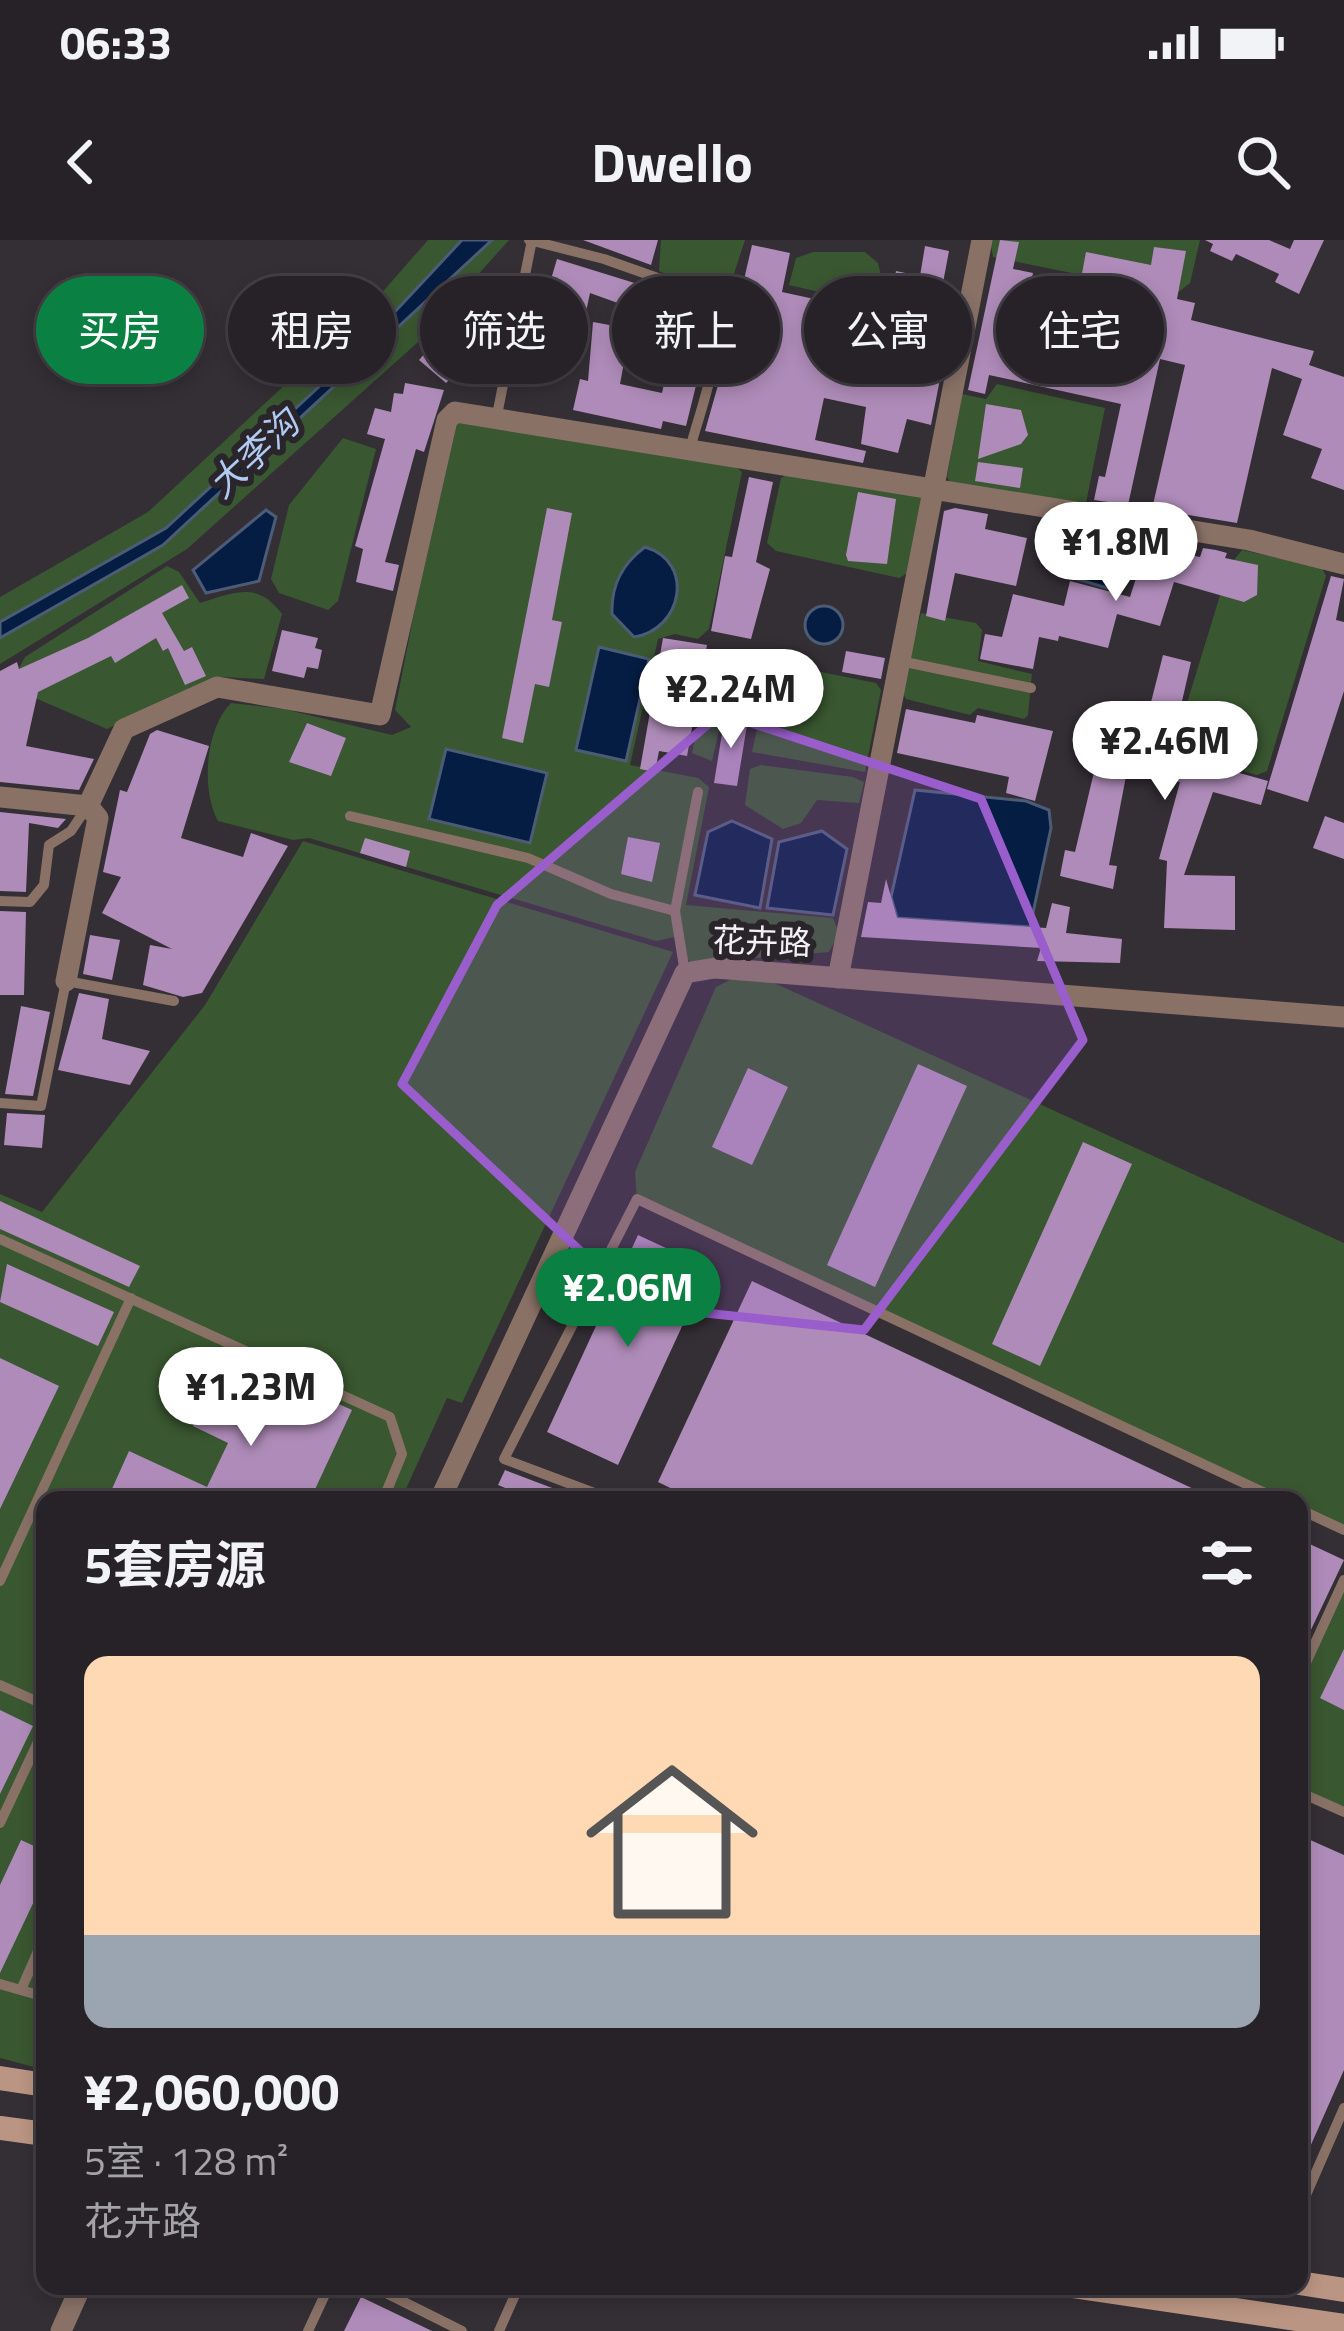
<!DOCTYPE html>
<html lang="zh">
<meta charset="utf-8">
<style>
body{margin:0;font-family:"Titillium Web","Noto Sans SC",sans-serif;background:#2f2a30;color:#f1f3f6;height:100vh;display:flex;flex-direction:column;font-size:45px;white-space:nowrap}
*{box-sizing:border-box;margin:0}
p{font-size:39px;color:#a4a4a8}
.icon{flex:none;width:66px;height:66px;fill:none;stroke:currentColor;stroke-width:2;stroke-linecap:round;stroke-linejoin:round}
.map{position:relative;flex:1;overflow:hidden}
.panel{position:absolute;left:36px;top:1251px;width:1272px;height:804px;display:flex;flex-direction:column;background:#272228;border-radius:24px;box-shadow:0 6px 18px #0003,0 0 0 3px #433f45}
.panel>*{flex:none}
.hud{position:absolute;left:36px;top:36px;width:1272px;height:108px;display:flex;gap:24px}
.price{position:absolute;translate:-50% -102px;padding:0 27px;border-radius:42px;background:#fff;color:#222;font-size:39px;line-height:78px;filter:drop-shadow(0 3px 6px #0008)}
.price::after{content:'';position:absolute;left:50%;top:72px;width:36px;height:27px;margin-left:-18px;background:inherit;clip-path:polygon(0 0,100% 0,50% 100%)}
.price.on{background:#0b8043;color:#fff}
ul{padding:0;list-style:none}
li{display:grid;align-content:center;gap:24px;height:636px;padding:0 48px}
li+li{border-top:3px solid #433f45}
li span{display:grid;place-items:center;height:372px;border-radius:24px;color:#555}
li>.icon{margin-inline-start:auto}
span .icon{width:216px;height:216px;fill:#fffc;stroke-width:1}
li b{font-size:51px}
h2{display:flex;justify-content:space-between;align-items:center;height:144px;padding:0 48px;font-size:51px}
.tag{padding:0 42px;border-radius:54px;background:#272228;box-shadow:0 6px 18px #0003,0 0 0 3px #433f45;font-size:42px;line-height:108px}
.tag.on{background:#0b8043;color:#fff}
.status{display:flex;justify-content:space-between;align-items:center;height:84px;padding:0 60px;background:#272228;direction:ltr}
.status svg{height:33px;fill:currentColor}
header{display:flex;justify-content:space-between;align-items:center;height:156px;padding:0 48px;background:#272228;font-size:54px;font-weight:700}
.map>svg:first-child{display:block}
.green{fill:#395730}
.water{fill:#051d42;stroke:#4c5c77;stroke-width:3}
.building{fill:#ae8bb8;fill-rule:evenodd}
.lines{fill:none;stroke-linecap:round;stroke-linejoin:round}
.service{stroke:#897166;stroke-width:10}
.minor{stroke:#897166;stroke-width:21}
.secondary{stroke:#bb9583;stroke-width:24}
.marked{fill:#995dcc;fill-opacity:0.2;stroke:#995dcc;stroke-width:9;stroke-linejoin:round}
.labels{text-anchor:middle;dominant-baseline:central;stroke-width:12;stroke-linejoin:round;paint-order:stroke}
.street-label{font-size:33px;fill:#f3eff4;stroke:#2a242b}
.water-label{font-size:36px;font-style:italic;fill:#b0caf3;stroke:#2a242b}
</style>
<div class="status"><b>06:33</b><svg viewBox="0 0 49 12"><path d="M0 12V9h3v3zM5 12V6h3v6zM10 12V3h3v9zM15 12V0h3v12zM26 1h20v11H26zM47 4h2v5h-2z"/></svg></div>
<header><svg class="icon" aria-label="back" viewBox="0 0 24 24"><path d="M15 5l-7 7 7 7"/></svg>Dwello<svg class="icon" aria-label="search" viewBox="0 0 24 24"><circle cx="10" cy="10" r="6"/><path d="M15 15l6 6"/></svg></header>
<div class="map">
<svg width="1344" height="2091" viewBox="0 0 1344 2091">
<rect width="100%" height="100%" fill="#342e35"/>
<path class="green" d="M428,0H509L417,103L187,309L0,424V357L148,272L371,65Z
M661,0H745L728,52L719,57L659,31Z
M990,0H1200L1190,43L1176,54L993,17Z
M813,12H865L878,23L883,43L877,55L859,61L789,45L796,18Z
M997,144L1105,168L1085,268L953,247L947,237L962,154L986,159Z
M458,182L735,226L742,232L709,389L698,399L675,394L658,399L630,525L698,538L709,547L686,665L833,678L839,693L829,712L692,723L682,716L679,696L656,701L309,598L293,600L218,581C201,550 205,489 231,463L284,469L392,495L411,487L395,470L450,190Z
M343,198L376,209L338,361L328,370L279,353L271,339L289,265Z
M794,231L920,255L926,265L911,331L899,338L776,311L767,303L781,238Z
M1242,310L1322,328L1326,336L1267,531L1257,535L1183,513L1176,499L1229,326Z
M167,326L179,332L200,363C235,352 258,341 282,374L264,439L219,437L107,489L28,455L19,428L25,417Z
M921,373L976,383L982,390L978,421L1032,434L1028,475L1024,479L978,468L970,475L906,459L901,450Z
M786,425L876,443L881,450L865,532L752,512L769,436Z
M702,466L723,475L712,521L692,513Z
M761,525L853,537L864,542L859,563L817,560L801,583L783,589L745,565L750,529Z
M303,601L673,712L462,1163L447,1158L401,1260H45V1830L0,1818V954L42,972L205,765Z
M748,731L1344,1003V1290L1299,1269V1260H1280L637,959L635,932L716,747Z
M1344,1340V1572L1299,1552V1438Z"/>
<path class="water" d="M462,0H492L163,305L0,398V382L166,288L361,108Z
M266,270L276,277L259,341L206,353L193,330Z
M1083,300L1120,309L1114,350L1067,336L1074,305Z
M645,307C696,322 682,390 634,397L612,374C611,345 622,324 645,307Z
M805 385a19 19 0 1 1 38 0a19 19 0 1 1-38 0Z
M599,407L649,419L626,521L576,510Z
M446,509L547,533L530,603L429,579Z
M915,550L1026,561L1049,570L1051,588L1030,687L897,678L891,657Z
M732,581L772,599L760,668L695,655L708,592Z
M822,591L847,609L833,675L767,668L779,602Z"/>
<path class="building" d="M583,0H658L651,25Z
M1000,0L1019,2L1013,29L1033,33L1019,105L1047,111L1064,35L1081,39L1086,12L1151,25L1154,7L1186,11L1177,59L1195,63L1191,80L1314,111L1309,125L1344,137V250L1311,238L1322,209L1283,195L1302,139L1272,128L1237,283L1152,269L1185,125L1160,119L1128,265L1094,260L1099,236L1105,237L1121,164L989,135L985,154L968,150Z
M1205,0H1269L1290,9L1294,0H1324L1299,54L1275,42L1279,34L1236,14L1232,21L1210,11L1213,4Z
M752,5L790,13L782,52L888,75L896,31L920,36L925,6L949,11L935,85L950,88L931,185L907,179L898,213L861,204L866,167L824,158L815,200L866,211L863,223L705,191L722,131V77H726L734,42L743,44Z
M557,19L696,62L705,109L686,186L663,181L661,189L573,170L580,139L588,141L593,82L626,88L623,102L654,108L657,94L687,100L690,89L590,53L586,72L544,63ZM625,117L668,126L662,153L620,144Z
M479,50L502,69L496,76L505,84L446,143L419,120L433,104L437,107Z
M405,143L444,150L424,212L416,209L385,322L399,325L393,351L356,342L363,309L355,306L385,199L367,194L375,168L391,172L394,153L403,154Z
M986,164L1021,170L1028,195L1021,204L978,219Z
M978,222L1023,228L1020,248L975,241Z
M749,237L773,242L756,322L770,329L751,399L711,391L725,316L732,317Z
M858,252L896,259L887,324L848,321L846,315Z
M547,268L572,273L552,380L562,382L549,447L535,444L523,503L502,498Z
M955,268L988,274L985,289L1027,298L1016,346L955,333L945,381L926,376L944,271Z
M1146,307L1200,317L1203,308L1216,310L1227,313L1225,318L1258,325L1257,355L1244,362L1174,342L1160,386L1117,374L1108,408L1059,396L1058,401L1039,397L1033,429L980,419L985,394L1002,397L1013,354L1064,366L1070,341L1130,357Z
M1331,336L1344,339L1336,380L1344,382V451L1308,562L1267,549Z
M182,345L189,358L162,373L184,411L192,407L206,436L185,445L168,408L163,411L156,398L115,423L111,416L38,452L26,506L94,519L79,550L0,542V431L17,422L19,429L88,398Z
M282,390L318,398L315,408L322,410L318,429L307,427L304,438L272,431Z
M663,398L707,405L687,516L659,511L655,532L640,529Z
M846,411L885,418L881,439L842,432Z
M1163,415L1191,422L1180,470L1222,479L1221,509L1211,525L1268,541L1261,565L1213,552L1184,635L1235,636V690L1164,688L1167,621L1159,619L1180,542L1127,531L1109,625L1117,626L1113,649L1060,636L1065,610L1075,612L1099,511L1182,529L1187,506L1101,486L1106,464L1148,474Z
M906,469L975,483L977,475L1053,491L1035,561L1006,553L1009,537L897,513Z
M725,475L748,479L737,546L714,543Z
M307,483L346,498L331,536L289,522Z
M157,490L209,506L181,598L243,617L251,593L288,606L202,753L183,757L143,745L150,705L172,709L102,673L121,637L103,632L120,550L127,552L150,494Z
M0,572L66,579L58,588L29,583L26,652L0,651Z
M1325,576L1344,583V619L1313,608Z
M628,597L660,603L652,642L621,634Z
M365,598L410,611L406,627L360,613Z
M886,639L897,678L1046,688L1052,663L1070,667L1066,693L1122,699L1120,723L1037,721L1041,708L861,697L868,662L881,663Z
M0,671L26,672L24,755H0Z
M90,695L120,700L112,740L83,734Z
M79,753L109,759L102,799L150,811L130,845L58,830Z
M21,766L50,772L33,856L5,854Z
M918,824L967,846L875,1047L827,1025Z
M748,828L788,847L752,925L712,907Z
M7,873L45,875L42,908L4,905Z
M1083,902L1132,924L1040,1126L992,1104Z
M0,961L140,1026L129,1047L0,989Z
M638,995L709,1028L618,1225L547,1192Z
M7,1024L114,1072L98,1106L0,1062Z
M752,1041L1217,1260H695L658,1242Z
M0,1118L59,1146L0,1269Z
M261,1129L352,1170L310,1260H107L129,1211L207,1247L228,1203L193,1186L208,1152L243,1168Z
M505,1230L568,1254L583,1260H512L515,1252L498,1245Z
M1299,1299L1344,1320L1299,1415Z
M1344,1409V1470L1320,1458Z
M0,1470L33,1486L0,1554Z
M1299,1595L1344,1615V1830L1299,1932Z
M21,1600L45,1611V1638L0,1733V1645Z
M361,2057L432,2091H344Z"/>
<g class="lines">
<path class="service" d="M529,0L604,19L703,54C732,98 702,161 690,209
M497,175L532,0
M900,421L1031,448
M350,576L528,618L611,654L675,671L685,733
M0,661L30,662L44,645L49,605L71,591L87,567
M675,671L698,552
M0,863L41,866L66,741L174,761
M0,999L390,1177L402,1214L383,1260
M613,1260L504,1219L637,959L1280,1260
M1299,1269L1344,1290
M0,1341L131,1058
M1299,1438L1344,1340
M0,1445L45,1465
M1299,1552L1344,1572
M0,1583L45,1487
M0,1744L45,1757
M21,1750L45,1695
M1299,1971L1344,1868
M372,2046L462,2091
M308,2091L329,2046
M499,2091L519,2046"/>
<path class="minor" d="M0,557L88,566L124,489L217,447L380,475L447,180L455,172L1249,300L1344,324
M838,738L982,0
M66,741L98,578L88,566
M440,1260L685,733L715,728L1344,777
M61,2091L81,2046"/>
<path class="secondary" d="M0,1838L45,1845
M0,1888L45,1894
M1299,2043L1344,2050
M1072,2046L1344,2086"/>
</g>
<path class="marked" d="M721,473L981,559L1083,800L864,1090L639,1066L402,844L497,665Z"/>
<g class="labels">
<g class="street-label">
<text transform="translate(762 701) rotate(2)">花卉路</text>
</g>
<g class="water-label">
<text transform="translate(253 213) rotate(-43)">大李沟</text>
</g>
</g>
</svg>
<b class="price" style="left:1116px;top:364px">¥1.8M</b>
<b class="price" style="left:731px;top:511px">¥2.24M</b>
<b class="price" style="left:1165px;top:563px">¥2.46M</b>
<b class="price on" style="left:628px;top:1110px">¥2.06M</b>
<b class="price" style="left:251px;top:1209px">¥1.23M</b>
<div class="hud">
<a class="tag on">买房</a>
<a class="tag">租房</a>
<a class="tag">筛选</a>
<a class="tag">新上</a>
<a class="tag">公寓</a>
<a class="tag">住宅</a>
</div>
<section class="panel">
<h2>5套房源<svg class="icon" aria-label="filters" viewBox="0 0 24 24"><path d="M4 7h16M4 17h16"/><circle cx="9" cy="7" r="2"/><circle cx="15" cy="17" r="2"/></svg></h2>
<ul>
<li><span style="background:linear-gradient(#ffd9b3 75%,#9aa5b1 0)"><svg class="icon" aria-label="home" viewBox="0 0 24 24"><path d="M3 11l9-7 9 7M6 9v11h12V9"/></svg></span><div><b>¥2,060,000</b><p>5室 · 128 m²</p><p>花卉路</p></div></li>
</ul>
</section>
</div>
